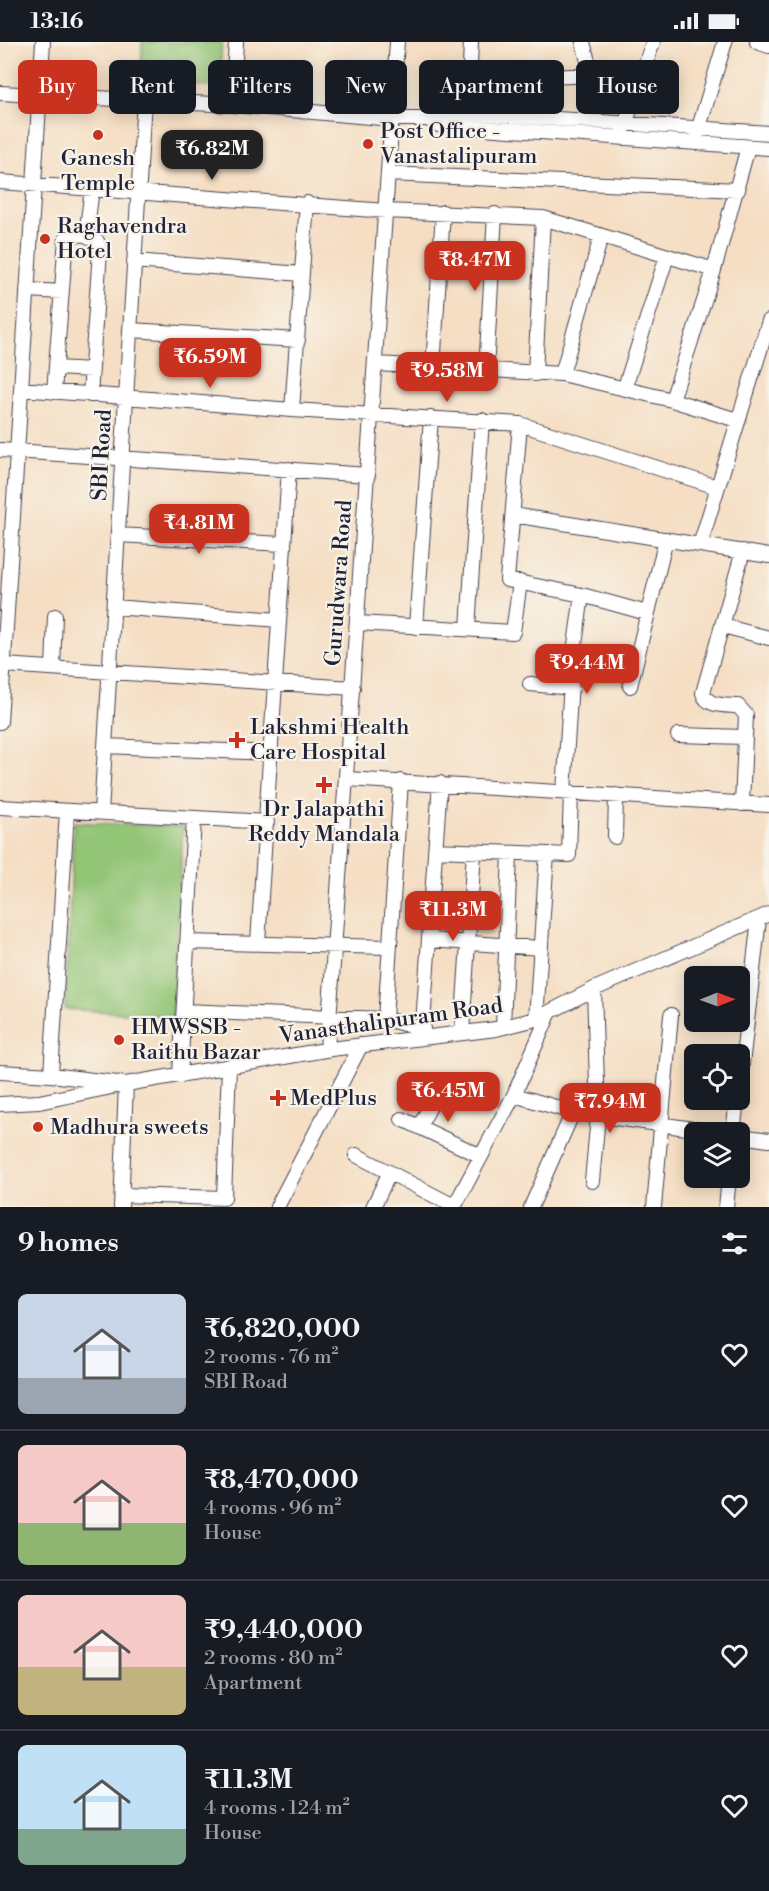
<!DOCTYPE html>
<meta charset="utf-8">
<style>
body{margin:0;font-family:"Libre Bodoni",serif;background:#242831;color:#f1f3f6;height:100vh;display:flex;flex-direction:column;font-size:22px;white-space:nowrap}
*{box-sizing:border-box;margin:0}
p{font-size:20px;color:#9ea1a6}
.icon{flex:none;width:33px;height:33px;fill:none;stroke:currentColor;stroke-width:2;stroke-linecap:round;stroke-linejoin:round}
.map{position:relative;height:1165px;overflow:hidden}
.panel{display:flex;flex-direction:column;background:#171b24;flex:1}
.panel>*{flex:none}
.hud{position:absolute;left:18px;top:18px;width:734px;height:54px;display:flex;gap:12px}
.needle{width:39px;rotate:89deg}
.fabs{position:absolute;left:684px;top:924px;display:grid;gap:12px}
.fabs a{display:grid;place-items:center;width:66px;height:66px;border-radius:9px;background:#171b24;box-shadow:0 3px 15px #0003;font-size:30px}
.price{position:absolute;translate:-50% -51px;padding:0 14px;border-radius:12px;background:#c8321e;color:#fff;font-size:20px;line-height:39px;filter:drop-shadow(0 2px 3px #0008)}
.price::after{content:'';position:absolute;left:50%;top:36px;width:18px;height:14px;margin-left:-9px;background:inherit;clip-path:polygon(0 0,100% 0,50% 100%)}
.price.current{background:#222;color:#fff}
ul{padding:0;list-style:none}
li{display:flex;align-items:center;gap:18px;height:150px;padding:0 18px}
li+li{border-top:2px solid #363941}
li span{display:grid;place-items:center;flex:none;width:168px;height:120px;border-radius:9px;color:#555}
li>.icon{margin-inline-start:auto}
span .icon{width:72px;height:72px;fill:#fffc;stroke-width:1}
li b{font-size:26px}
h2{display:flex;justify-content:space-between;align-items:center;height:72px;padding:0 18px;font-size:26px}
.pill{padding:0 21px;border-radius:9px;background:#171b24;box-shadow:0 3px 15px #0003;font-size:21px;line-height:54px}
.pill.current{background:#c8321e;color:#fff}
.status{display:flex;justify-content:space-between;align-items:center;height:42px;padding:0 30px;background:#171b24;direction:ltr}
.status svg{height:16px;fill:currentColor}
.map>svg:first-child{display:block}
.green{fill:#92c576;stroke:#5a7458;stroke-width:1.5}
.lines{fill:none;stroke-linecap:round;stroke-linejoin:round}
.minor-casing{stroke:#423e4f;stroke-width:16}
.minor{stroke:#fff;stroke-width:14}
.poi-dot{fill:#c8321e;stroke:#f7f3e8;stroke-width:2}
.labels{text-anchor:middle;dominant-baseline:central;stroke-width:4.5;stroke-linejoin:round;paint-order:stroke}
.poi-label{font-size:22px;fill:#22223b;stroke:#f7f3e8;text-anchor:start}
.street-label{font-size:22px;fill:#22223b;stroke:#f7f3e8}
</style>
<div class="status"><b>13:16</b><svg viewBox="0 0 49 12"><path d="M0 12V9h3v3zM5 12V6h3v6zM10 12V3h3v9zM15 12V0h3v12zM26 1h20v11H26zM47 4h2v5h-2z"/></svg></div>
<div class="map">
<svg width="769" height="1165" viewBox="0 0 769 1165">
<rect width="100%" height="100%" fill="#f7f3e8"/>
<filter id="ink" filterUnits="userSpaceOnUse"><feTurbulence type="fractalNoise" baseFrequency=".0167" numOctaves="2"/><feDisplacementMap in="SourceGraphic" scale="12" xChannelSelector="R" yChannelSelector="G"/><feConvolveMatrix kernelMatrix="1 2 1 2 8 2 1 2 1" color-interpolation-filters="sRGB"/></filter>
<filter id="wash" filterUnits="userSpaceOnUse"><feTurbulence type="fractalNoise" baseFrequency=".008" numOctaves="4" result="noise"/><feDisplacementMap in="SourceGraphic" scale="24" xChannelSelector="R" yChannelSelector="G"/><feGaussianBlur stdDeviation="1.35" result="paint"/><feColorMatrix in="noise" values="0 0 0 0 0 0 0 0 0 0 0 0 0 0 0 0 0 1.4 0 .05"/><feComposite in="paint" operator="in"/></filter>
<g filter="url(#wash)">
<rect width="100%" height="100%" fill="#f5dec3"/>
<path class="green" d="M142,0H222L219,44L141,42Z
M74,780L183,785L173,974L65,967Z"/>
</g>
<g filter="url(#ink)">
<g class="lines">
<defs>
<path id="minor" d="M583,0L589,23L596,33L638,42
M757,0L769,4
M514,30L548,35L596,33
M0,51L232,63L393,77H428L442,71H468L769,91
M232,63L236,0
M468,71L471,0
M428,77L439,83L769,106
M623,89L653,0
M696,95L725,0
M389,132L738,148
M0,140L386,169L543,176L714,228
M307,161L292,368L520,382
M86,193L97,199L100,209L90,353
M134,219L302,232
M27,248L62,250
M130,288L298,298
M376,322L562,332L672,358L714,228L748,105
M56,326L92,328
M433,326L443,170
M486,329L495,172
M535,332L543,176
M562,332L601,195
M625,345L667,214
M21,347L292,368
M54,350L66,196L69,192L86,193L92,147
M672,358L737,378
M0,408L368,433
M513,473L769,514
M118,493L282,502
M700,503L769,279
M114,565L279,578
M647,571L582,553L507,538L520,382L717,445
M358,581L513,590L520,540
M723,584L769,596
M416,585L431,376
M468,586L482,378
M4,623L353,646
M53,626L55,574
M530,642L572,646
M630,644L666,497
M0,680L43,0
M678,693L744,695
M105,704L272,711
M347,737L769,763
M564,750L572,624L582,553
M742,762L746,673L738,664C725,663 707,665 703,651L743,509
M0,765L267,780
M101,771L144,58
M615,795L616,753
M435,808L547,812L536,977
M547,812L569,813L571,750
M429,898L541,906
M187,900L388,905
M258,901L289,427
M184,969L385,977L423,987
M385,977L401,739
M503,985L510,812
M462,991L474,810
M422,996L440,741
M327,1008L397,0
M0,1030L51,1033L126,1042L121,1165
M51,1033L67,769
M180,1034L194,776
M740,1039L759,877
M514,1053L573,1070L715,1090
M0,1062L39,1060L126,1042L331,1007L496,987L536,977L594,947L769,872
M402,1077L481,1114
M419,1085L443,1040
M733,1090L737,1058
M740,1094L769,1098
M356,1113L454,1164
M592,1139L598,1074L594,947
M122,1153L224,1156L229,1025
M277,1165L361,1003
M373,1165L389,1132
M454,1165L514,1053L549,972
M531,1165L573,1070
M654,1165L671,973
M726,1165L729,1136"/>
</defs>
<use href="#minor" class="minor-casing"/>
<use href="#minor" class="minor"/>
</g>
</g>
<g class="poi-dot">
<circle cx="98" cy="93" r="6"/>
<circle cx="368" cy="102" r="6"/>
<circle cx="45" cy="197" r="6"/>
<path d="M234 689h6v6h6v6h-6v6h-6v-6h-6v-6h6z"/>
<path d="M321 734h6v6h6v6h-6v6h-6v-6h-6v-6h6z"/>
<circle cx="119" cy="998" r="6"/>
<path d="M275 1047h6v6h6v6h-6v6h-6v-6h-6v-6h6z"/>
<circle cx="38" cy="1085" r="6"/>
</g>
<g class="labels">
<g class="poi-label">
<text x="380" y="89">Post Office -<tspan x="380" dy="25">Vanastalipuram</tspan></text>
<text x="98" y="116" text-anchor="middle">Ganesh<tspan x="98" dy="25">Temple</tspan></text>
<text x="57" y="184">Raghavendra<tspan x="57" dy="25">Hotel</tspan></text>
<text x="250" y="685">Lakshmi Health<tspan x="250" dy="25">Care Hospital</tspan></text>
<text x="324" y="767" text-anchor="middle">Dr Jalapathi<tspan x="324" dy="25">Reddy Mandala</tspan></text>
<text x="131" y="985">HMWSSB -<tspan x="131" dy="25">Raithu Bazar</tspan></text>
<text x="290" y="1056">MedPlus</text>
<text x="50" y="1085">Madhura sweets</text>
</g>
<g class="street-label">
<text transform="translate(102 413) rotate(-87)">SBI Road</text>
<text transform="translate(339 541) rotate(-86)">Gurudwara Road</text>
<text transform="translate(391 979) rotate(-8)">Vanasthalipuram Road</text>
</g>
</g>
</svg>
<div class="fabs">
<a><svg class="needle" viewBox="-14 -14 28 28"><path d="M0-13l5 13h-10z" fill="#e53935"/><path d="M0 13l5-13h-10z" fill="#9ea1a6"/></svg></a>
<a><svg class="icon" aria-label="locate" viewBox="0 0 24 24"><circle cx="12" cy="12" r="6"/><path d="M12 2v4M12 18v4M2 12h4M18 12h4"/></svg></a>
<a><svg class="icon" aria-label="layers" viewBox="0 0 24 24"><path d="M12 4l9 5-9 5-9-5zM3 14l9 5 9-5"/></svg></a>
</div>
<b class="price current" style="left:212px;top:139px">₹6.82M</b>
<b class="price" style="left:475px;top:250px">₹8.47M</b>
<b class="price" style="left:210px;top:347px">₹6.59M</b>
<b class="price" style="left:447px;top:361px">₹9.58M</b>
<b class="price" style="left:199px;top:513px">₹4.81M</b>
<b class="price" style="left:587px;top:653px">₹9.44M</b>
<b class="price" style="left:453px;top:900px">₹11.3M</b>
<b class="price" style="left:448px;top:1081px">₹6.45M</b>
<b class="price" style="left:610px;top:1092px">₹7.94M</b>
<div class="hud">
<a class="pill current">Buy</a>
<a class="pill">Rent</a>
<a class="pill">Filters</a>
<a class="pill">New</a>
<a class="pill">Apartment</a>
<a class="pill">House</a>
</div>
</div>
<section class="panel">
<h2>9 homes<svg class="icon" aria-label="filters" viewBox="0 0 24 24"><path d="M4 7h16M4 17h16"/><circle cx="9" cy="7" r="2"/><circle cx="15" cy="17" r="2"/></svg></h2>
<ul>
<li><span style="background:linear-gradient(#c9d6e8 70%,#9aa5b1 0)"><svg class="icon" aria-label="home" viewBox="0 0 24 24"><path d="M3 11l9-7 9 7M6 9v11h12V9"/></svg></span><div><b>₹6,820,000</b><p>2 rooms · 76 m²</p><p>SBI Road</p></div><svg class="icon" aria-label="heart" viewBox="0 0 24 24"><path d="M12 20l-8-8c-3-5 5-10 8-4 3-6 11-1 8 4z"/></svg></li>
<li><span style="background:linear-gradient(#f6c9c9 65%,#8fb573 0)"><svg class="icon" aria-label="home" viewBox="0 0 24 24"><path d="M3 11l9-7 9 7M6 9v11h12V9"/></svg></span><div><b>₹8,470,000</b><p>4 rooms · 96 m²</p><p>House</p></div><svg class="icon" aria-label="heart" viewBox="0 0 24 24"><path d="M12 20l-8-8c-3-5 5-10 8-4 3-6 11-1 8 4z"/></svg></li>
<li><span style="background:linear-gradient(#f6c9c9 60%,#c2b280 0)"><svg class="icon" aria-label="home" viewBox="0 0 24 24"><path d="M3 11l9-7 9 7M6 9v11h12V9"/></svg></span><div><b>₹9,440,000</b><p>2 rooms · 80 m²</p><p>Apartment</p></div><svg class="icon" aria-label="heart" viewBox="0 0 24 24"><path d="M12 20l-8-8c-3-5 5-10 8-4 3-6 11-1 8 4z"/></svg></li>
<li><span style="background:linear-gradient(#bfe0f5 70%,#7fa58c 0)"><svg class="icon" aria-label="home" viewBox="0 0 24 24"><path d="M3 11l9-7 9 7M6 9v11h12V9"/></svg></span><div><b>₹11.3M</b><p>4 rooms · 124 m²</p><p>House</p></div><svg class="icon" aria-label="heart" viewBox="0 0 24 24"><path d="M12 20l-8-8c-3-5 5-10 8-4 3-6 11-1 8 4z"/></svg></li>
</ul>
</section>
